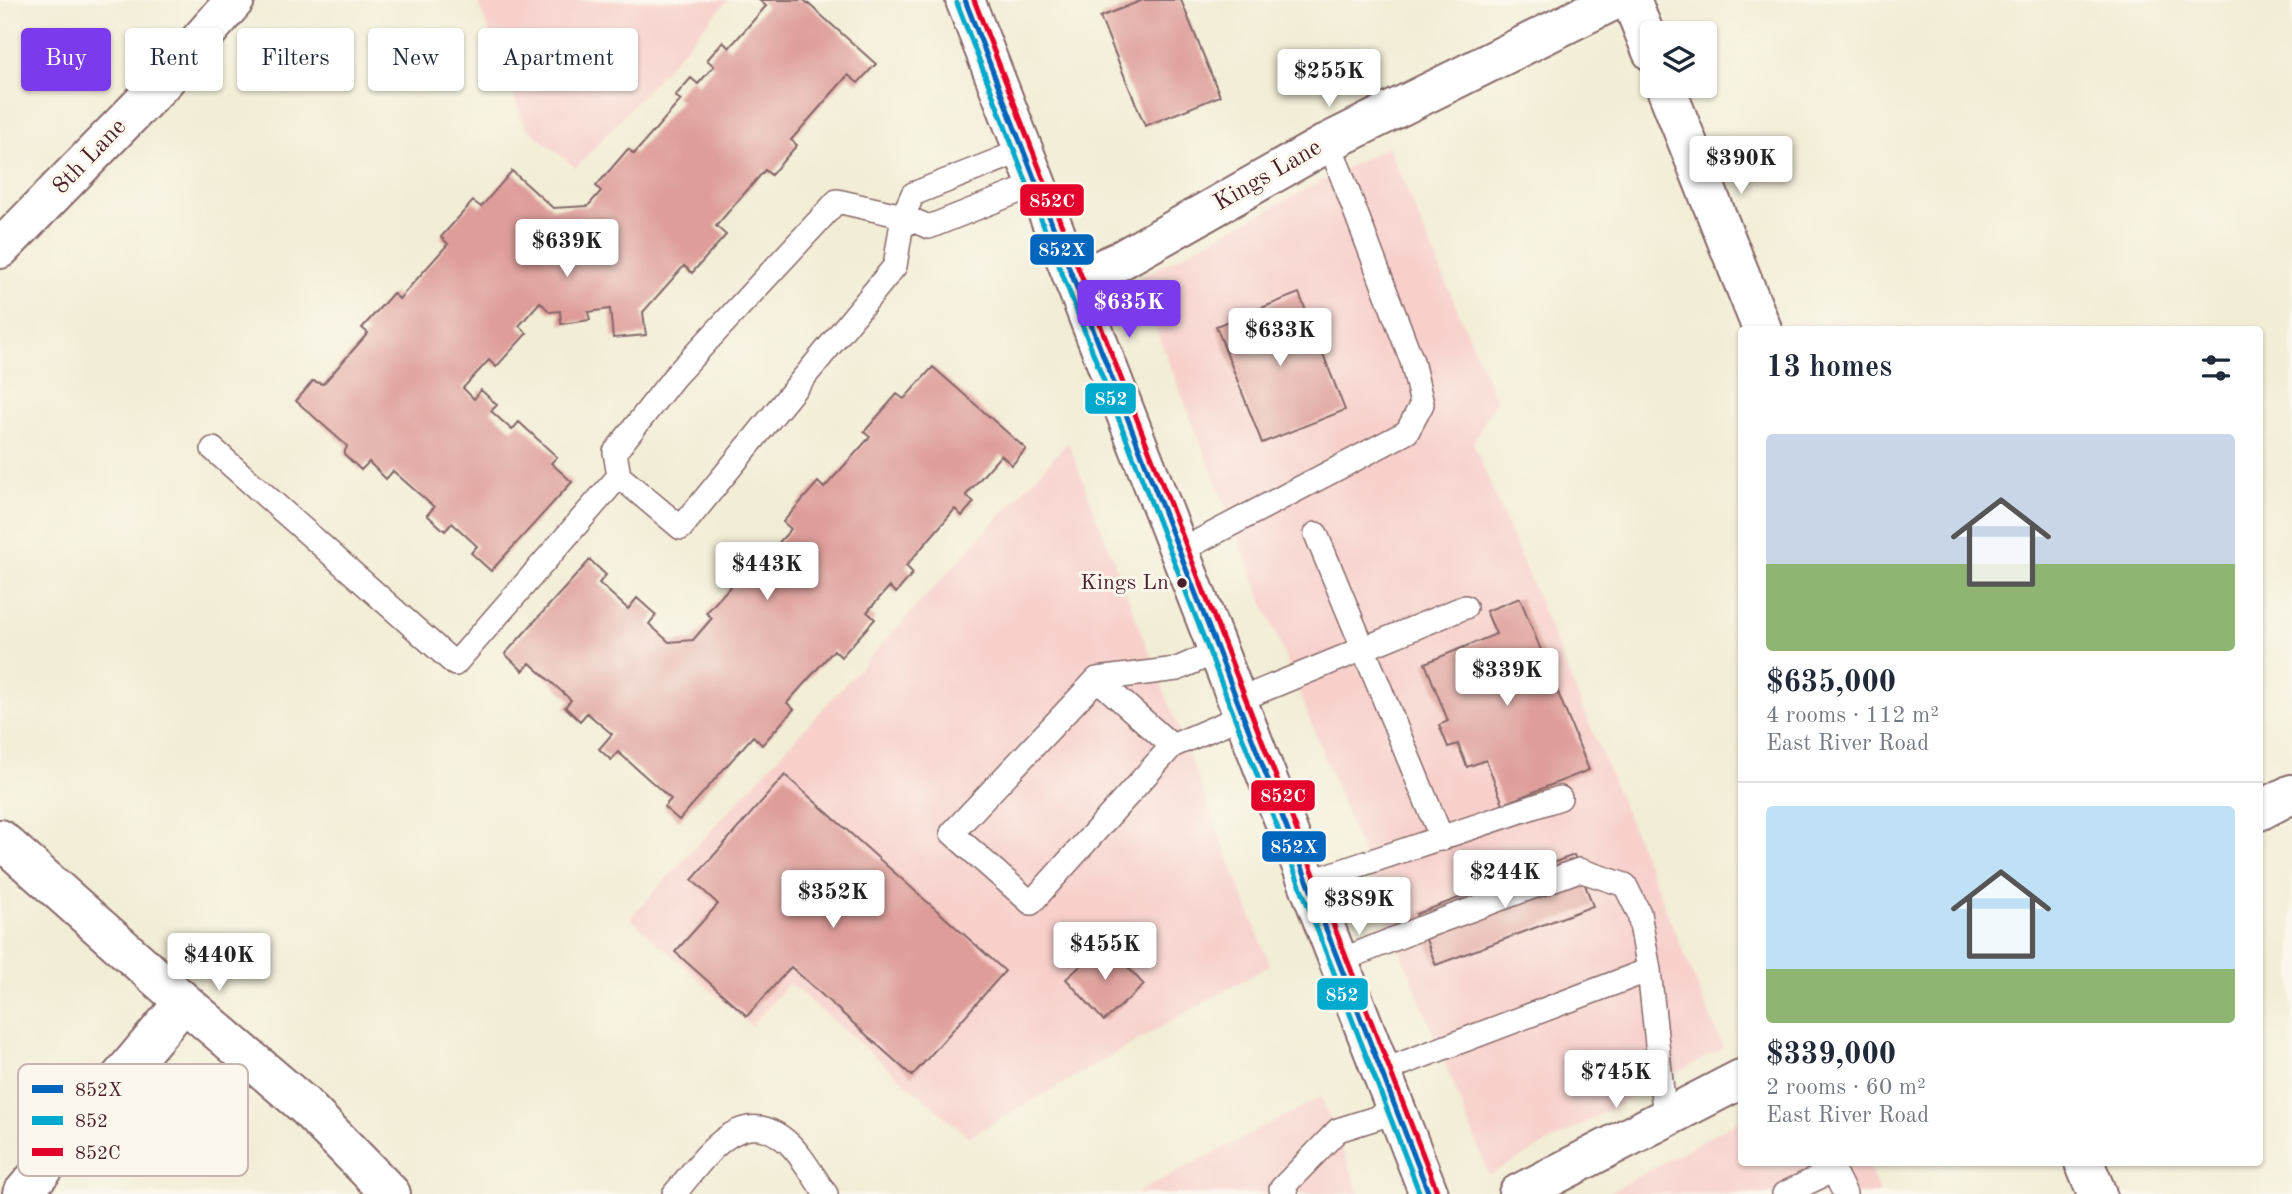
<!DOCTYPE html>
<meta charset="utf-8">
<style>
body{margin:0;font-family:"Old Standard TT",serif;background:#f6f6f7;color:#1f2937;height:100vh;display:flex;flex-direction:column;font-size:26px;white-space:nowrap}
*{box-sizing:border-box;margin:0}
p{font-size:23px;color:#747a83}
.icon{flex:none;width:38px;height:38px;fill:none;stroke:currentColor;stroke-width:2;stroke-linecap:round;stroke-linejoin:round}
.map{position:relative;flex:1;overflow:hidden}
.details{position:absolute;left:1738px;top:326px;width:525px;height:840px;display:flex;flex-direction:column;background:#fff;border-radius:7px;box-shadow:0 2px 5px #0004}
.details>*{flex:none}
.hud{position:absolute;left:21px;top:28px;width:665px;height:63px;display:flex;gap:14px}
.fabs{position:absolute;left:1640px;top:21px;display:grid;gap:14px}
.fabs a{display:grid;place-items:center;width:77px;height:77px;border-radius:7px;background:#fff;box-shadow:0 2px 5px #0004;font-size:35px}
.price{position:absolute;translate:-50% -60px;padding:0 16px;border-radius:7px;background:#fff;color:#222;font-size:23px;line-height:46px;filter:drop-shadow(0 2px 4px #0008)}
.price::after{content:'';position:absolute;left:50%;top:42px;width:21px;height:16px;margin-left:-10px;background:inherit;clip-path:polygon(0 0,100% 0,50% 100%)}
.price.current{background:#7c3aed;color:#fff}
ul{padding:0;list-style:none}
li{display:grid;align-content:center;gap:14px;height:371px;padding:0 28px}
li+li{border-top:2px solid #e0e1e3}
li span{display:grid;place-items:center;height:217px;border-radius:7px;color:#555}
li>.icon{margin-inline-start:auto}
span .icon{width:126px;height:126px;fill:#fffc;stroke-width:1}
li b{font-size:30px}
h2{display:flex;justify-content:space-between;align-items:center;height:84px;padding:0 28px;font-size:30px}
.pill{padding:0 24px;border-radius:7px;background:#fff;box-shadow:0 2px 5px #0004;font-size:24px;line-height:63px}
.pill.current{background:#7c3aed;color:#fff}
.map>svg:first-child{display:block}
.built{fill:#f7d0cc}
.building{fill:#de9d9a}
.lines{fill:none;stroke-linecap:round;stroke-linejoin:round}
.lane-casing{stroke:#856767;stroke-width:26}
.street-casing{stroke:#856767;stroke-width:42}
.secondary-casing{stroke:#856767;stroke-width:42}
.lane{stroke:#fff;stroke-width:23}
.street{stroke:#fff;stroke-width:38}
.secondary{stroke:#fff;stroke-width:38}
.bus-1-casing{stroke:#fbf7ec;stroke-width:10}
.bus-2-casing{stroke:#fbf7ec;stroke-width:10}
.bus-3-casing{stroke:#fbf7ec;stroke-width:10}
.bus-1{stroke:#0065bd;stroke-width:5}
.bus-2{stroke:#00a9ce;stroke-width:5}
.bus-3{stroke:#e4002b;stroke-width:5}
.bus-dot{fill:#4a1f2b;stroke:#fbf7ec;stroke-width:2.5}
.labels{text-anchor:middle;dominant-baseline:central;stroke-width:6;stroke-linejoin:round;paint-order:stroke}
.bus-label{font-size:22px;fill:#4a1f2b;stroke:#fbf7ec;text-anchor:end}
.street-label{font-size:24px;fill:#4a1f2b;stroke:#fbf7ec}
.key{fill:#fbf7ec;stroke:#c6b6b2;stroke-width:2}
.key-label{font-size:19px;fill:#4a1f2b}
.line-badge{stroke:#fbf7ec;stroke-width:2.5}
.badge-label{font-size:19px;text-anchor:middle;font-weight:bold;fill:#fff}
</style>
<div class="map">
<svg width="2292" height="1194" viewBox="0 0 2292 1194">
<rect width="100%" height="100%" fill="#fbf7ec"/>
<filter id="ink" filterUnits="userSpaceOnUse"><feTurbulence type="fractalNoise" baseFrequency=".0143" numOctaves="2"/><feDisplacementMap in="SourceGraphic" scale="14" xChannelSelector="R" yChannelSelector="G"/><feConvolveMatrix kernelMatrix="1 2 1 2 8 2 1 2 1" color-interpolation-filters="sRGB"/></filter>
<filter id="wash" filterUnits="userSpaceOnUse"><feTurbulence type="fractalNoise" baseFrequency=".00686" numOctaves="4" result="noise"/><feDisplacementMap in="SourceGraphic" scale="28" xChannelSelector="R" yChannelSelector="G"/><feGaussianBlur stdDeviation="1.57" result="paint"/><feColorMatrix in="noise" values="0 0 0 0 0 0 0 0 0 0 0 0 0 0 0 0 0 1.4 0 .05"/><feComposite in="paint" operator="in"/></filter>
<g filter="url(#wash)">
<rect width="100%" height="100%" fill="#f2edd6"/>
<path class="built" d="M477,0H728L576,168L525,126Z
M1388,146L1496,400L1473,442L1723,1048L1489,1175L1136,279Z
M1068,442L1270,965L969,1137L789,983L751,1026L630,918Z
M1321,1097L1360,1194H1135Z
M1741,1119V1162H1868L1879,1194H1607Z"/>
<g id="blocks">
<path class="building" d="M759,0H804L876,64L858,83L848,75L791,140L797,145L771,175L765,170L716,226L726,235L692,273L684,266L643,312L646,335L613,338L610,309L588,312L590,320L561,324L560,311L550,312L540,302L519,326L527,333L496,367L489,360L463,388L474,399L481,390L497,405L491,411L512,430L519,422L557,457L551,463L572,482L491,571L471,553L477,546L452,523L445,531L427,515L434,507L393,471L386,479L369,462L361,470L344,454L347,446L296,401L313,381L323,384L368,333L362,328L393,293L399,299L448,244L441,237L473,201L481,207L512,171L553,208L588,206L601,191L596,186L628,149L634,154L681,100L675,96L691,78L698,84L714,66L707,60L723,42L729,48L766,6Z
M1143,0H1181L1220,96L1145,126L1100,17Z
M1299,293L1345,410L1262,443L1216,326Z
M933,367L1026,449L1012,465L1001,455L966,495L974,502L962,516L955,509L906,566L913,573L896,593L889,587L867,612L875,619L841,657L834,650L787,703L794,709L762,745L753,736L679,820L664,807L671,799L618,752L611,760L599,749L612,734L587,713L580,721L565,707L571,700L530,663L523,671L505,654L590,560L606,575L599,583L628,609L637,598L656,615L649,624L669,642L693,640L712,618L706,613L737,579L743,583L791,529L783,522L818,482L824,488L870,437L864,432L897,394L904,399Z
M1520,598L1589,770L1503,804L1486,760L1467,767L1458,744L1448,747L1439,725L1448,721L1425,663L1496,634L1486,611Z
M785,775L1005,971L912,1076L791,967L747,1016L675,952L718,904L692,880Z
M1574,855L1593,906L1436,965L1416,914Z
M1106,943L1144,985L1104,1021L1066,979Z"/>
</g>
</g>
<g filter="url(#ink)">
<use href="#blocks" fill-opacity="0" stroke="#856767" stroke-width="2"/>
<g class="lines">
<defs>
<path id="lane" d="M1024,150L913,194L903,216L929,227L1037,184
M213,449L455,664L619,476L681,528L895,266L903,216L837,201L674,377L615,452L619,476
M1316,534L1442,839
M1178,552L1407,432L1422,404L1412,361L1329,142
M1216,652L1177,669L1097,679L952,833L1031,903L1172,746L1242,716
M1097,679L1172,746
M1236,701L1465,607
M1306,883L1560,798
M1337,962L1421,928L1579,870L1625,885L1639,913L1649,970L1665,1118
M1380,1072L1649,970
M1829,1162L1845,1194
M674,1194C703,1161 738,1101 786,1141C800,1152 815,1179 826,1194
M1286,1194L1281,1189L1338,1130L1395,1112
M1784,1194L1834,1170"/>
<path id="street" d="M1631,0L1652,52
M1665,86L1762,329
M0,249L164,81L235,0
M1074,281L1119,261L1329,142L1615,0
M2259,811L2292,794
M0,839L184,1002L304,1105L391,1194
M2084,1162L2097,1194
M22,1194L184,1002
M1518,1194L1741,1079"/>
<path id="secondary" d="M965,0L1429,1194"/>
</defs>
<use href="#lane" class="lane-casing"/>
<use href="#street" class="street-casing"/>
<use href="#secondary" class="secondary-casing"/>
<use href="#lane" class="lane"/>
<use href="#street" class="street"/>
<use href="#secondary" class="secondary"/>
<defs>
<path id="bus-1" d="M965,0L1429,1194"/>
<path id="bus-2" d="M957,3L1420,1194"/>
<path id="bus-3" d="M974,0L1437,1191"/>
</defs>
<use href="#bus-1" class="bus-1-casing"/>
<use href="#bus-2" class="bus-2-casing"/>
<use href="#bus-3" class="bus-3-casing"/>
<use href="#bus-1" class="bus-1"/>
<use href="#bus-2" class="bus-2"/>
<use href="#bus-3" class="bus-3"/>
</g>
</g>
<circle class="bus-dot" cx="1182" cy="583" r="6"/>
<g class="labels">
<g class="bus-label">
<text x="1169" y="583">Kings Ln</text>
</g>
<g class="street-label">
<text transform="translate(90 157) rotate(-46)">8th Lane</text>
<text transform="translate(1268 176) rotate(-30)">Kings Lane</text>
</g>
</g>
<rect x="18" y="1064" width="230" height="112" rx="10" class="key"/>
<rect x="32" y="1085" width="31" height="8" fill="#0065bd"/>
<rect x="32" y="1116" width="31" height="9" fill="#00a9ce"/>
<rect x="32" y="1148" width="31" height="8" fill="#e4002b"/>
<g class="key-label">
<text x="75" y="1096">852X</text>
<text x="75" y="1127">852</text>
<text x="75" y="1159">852C</text>
</g>
<g class="line-badge">
<rect x="1019" y="183" width="66" height="34" rx="7" fill="#e4002b"/>
<rect x="1029" y="233" width="66" height="33" rx="7" fill="#0065bd"/>
<rect x="1084" y="382" width="53" height="33" rx="7" fill="#00a9ce"/>
<rect x="1250" y="779" width="66" height="33" rx="7" fill="#e4002b"/>
<rect x="1261" y="830" width="66" height="33" rx="7" fill="#0065bd"/>
<rect x="1316" y="977" width="53" height="34" rx="7" fill="#00a9ce"/>
</g>
<g class="badge-label">
<text x="1052" y="207">852C</text>
<text x="1062" y="256">852X</text>
<text x="1111" y="405">852</text>
<text x="1283" y="802">852C</text>
<text x="1294" y="853">852X</text>
<text x="1342" y="1001">852</text>
</g>
</svg>
<div class="fabs">
<a><svg class="icon" aria-label="layers" viewBox="0 0 24 24"><path d="M12 4l9 5-9 5-9-5zM3 14l9 5 9-5"/></svg></a>
</div>
<b class="price" style="left:1329px;top:109px">$255K</b>
<b class="price" style="left:1741px;top:196px">$390K</b>
<b class="price" style="left:567px;top:279px">$639K</b>
<b class="price current" style="left:1129px;top:340px">$635K</b>
<b class="price" style="left:1280px;top:368px">$633K</b>
<b class="price" style="left:767px;top:602px">$443K</b>
<b class="price" style="left:1507px;top:708px">$339K</b>
<b class="price" style="left:1505px;top:910px">$244K</b>
<b class="price" style="left:833px;top:930px">$352K</b>
<b class="price" style="left:1359px;top:937px">$389K</b>
<b class="price" style="left:1105px;top:982px">$455K</b>
<b class="price" style="left:219px;top:993px">$440K</b>
<b class="price" style="left:1616px;top:1110px">$745K</b>
<div class="hud">
<a class="pill current">Buy</a>
<a class="pill">Rent</a>
<a class="pill">Filters</a>
<a class="pill">New</a>
<a class="pill">Apartment</a>
</div>
<section class="details">
<h2>13 homes<svg class="icon" aria-label="filters" viewBox="0 0 24 24"><path d="M4 7h16M4 17h16"/><circle cx="9" cy="7" r="2"/><circle cx="15" cy="17" r="2"/></svg></h2>
<ul>
<li><span style="background:linear-gradient(#c9d6e8 60%,#8fb573 0)"><svg class="icon" aria-label="home" viewBox="0 0 24 24"><path d="M3 11l9-7 9 7M6 9v11h12V9"/></svg></span><div><b>$635,000</b><p>4 rooms · 112 m²</p><p>East River Road</p></div></li>
<li><span style="background:linear-gradient(#bfe0f5 75%,#8fb573 0)"><svg class="icon" aria-label="home" viewBox="0 0 24 24"><path d="M3 11l9-7 9 7M6 9v11h12V9"/></svg></span><div><b>$339,000</b><p>2 rooms · 60 m²</p><p>East River Road</p></div></li>
</ul>
</section>
</div>
